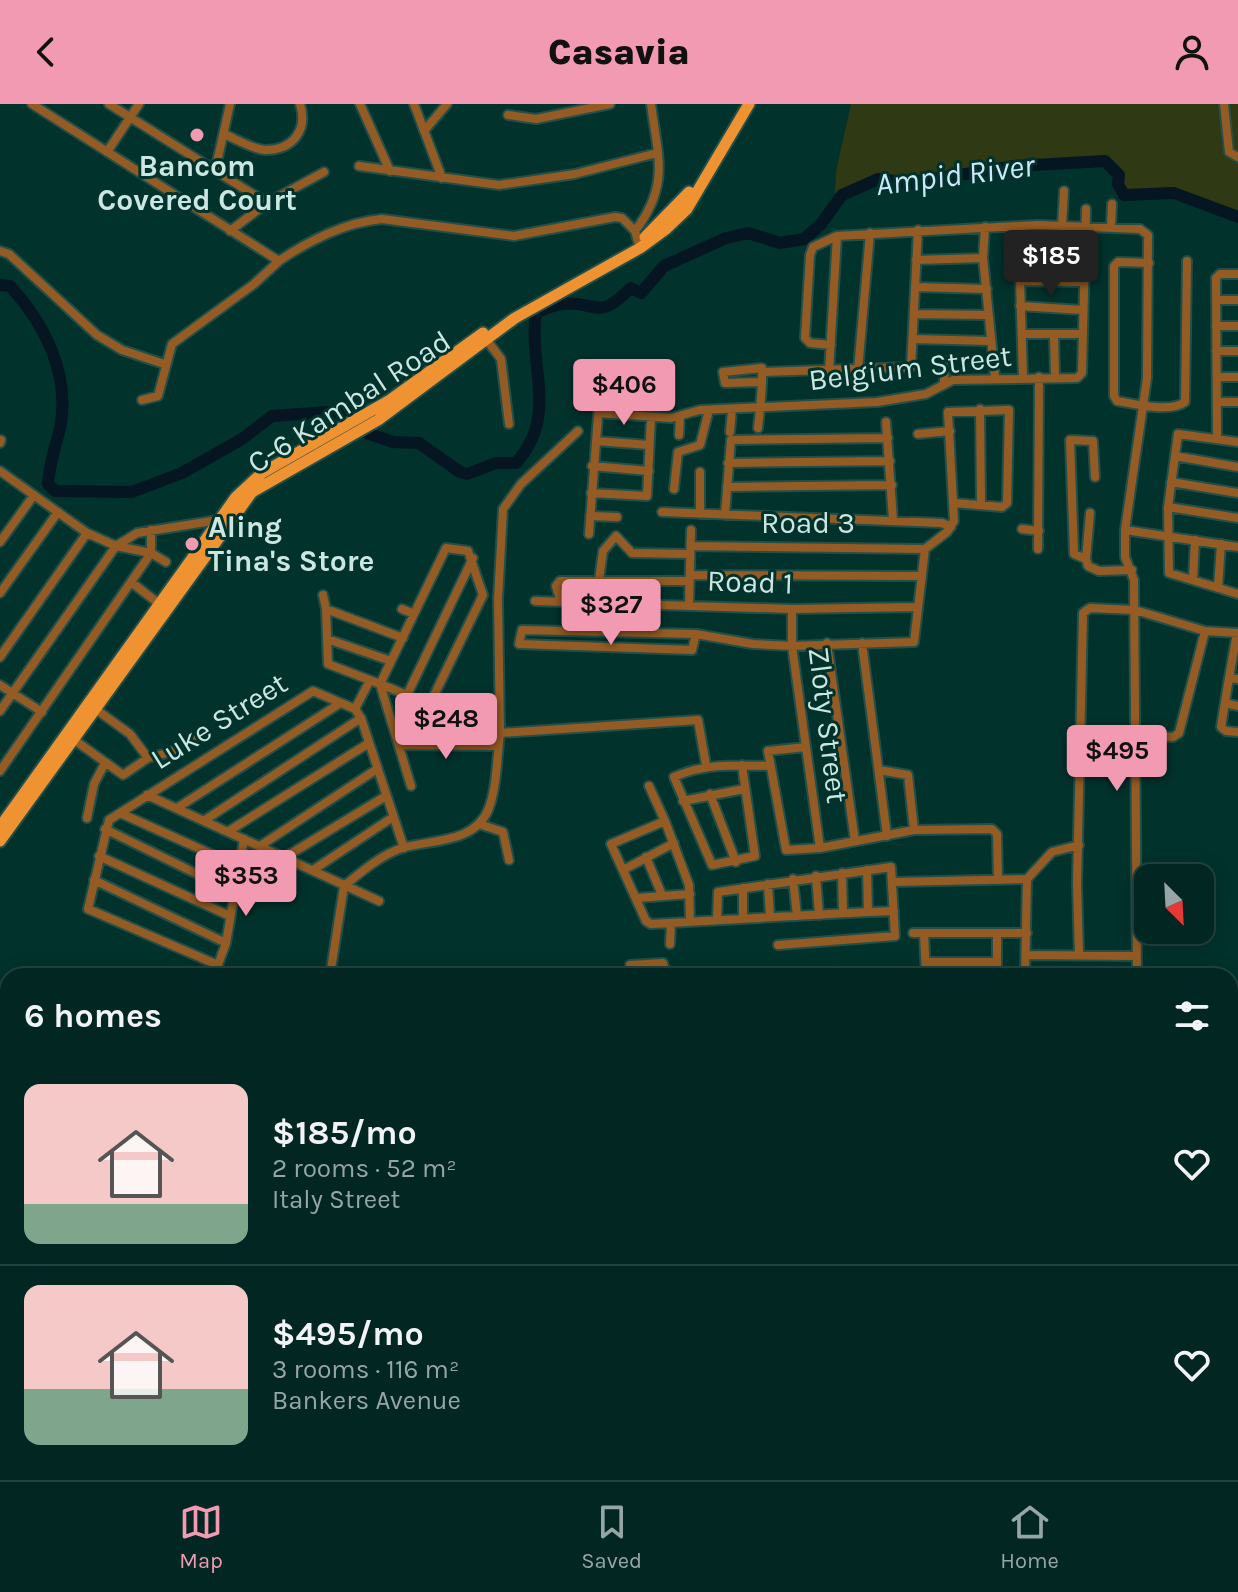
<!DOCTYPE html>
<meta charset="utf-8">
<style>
body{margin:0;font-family:Karla,sans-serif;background:#10322e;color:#f1f3f6;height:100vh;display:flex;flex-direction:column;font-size:30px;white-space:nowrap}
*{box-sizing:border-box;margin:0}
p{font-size:26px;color:#96a5a5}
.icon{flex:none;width:44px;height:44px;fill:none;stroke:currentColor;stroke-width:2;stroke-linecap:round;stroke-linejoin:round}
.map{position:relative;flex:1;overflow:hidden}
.drawer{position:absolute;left:0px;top:864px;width:1238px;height:512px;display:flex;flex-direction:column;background:#022621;border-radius:24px 24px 0 0;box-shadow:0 4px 20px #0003,0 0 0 2px #23433f}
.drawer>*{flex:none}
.needle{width:52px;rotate:156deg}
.buttons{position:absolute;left:1134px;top:760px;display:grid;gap:16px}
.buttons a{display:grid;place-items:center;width:80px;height:80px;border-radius:16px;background:#022621;box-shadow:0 4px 20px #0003,0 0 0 2px #23433f;font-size:40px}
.price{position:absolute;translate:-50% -68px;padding:0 18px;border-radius:8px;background:#f19ab2;color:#111;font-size:26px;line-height:52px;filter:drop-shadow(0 2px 4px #0008)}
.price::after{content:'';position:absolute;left:50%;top:48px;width:24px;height:18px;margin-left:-12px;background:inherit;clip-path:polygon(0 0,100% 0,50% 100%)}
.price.active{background:#222;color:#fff}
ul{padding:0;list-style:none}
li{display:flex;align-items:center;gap:24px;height:200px;padding:0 24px}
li+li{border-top:2px solid #23433f}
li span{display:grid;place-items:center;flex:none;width:224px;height:160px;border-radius:16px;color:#555}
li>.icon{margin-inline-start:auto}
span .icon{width:96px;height:96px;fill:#fffc;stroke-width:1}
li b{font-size:34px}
h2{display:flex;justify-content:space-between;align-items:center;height:96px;padding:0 24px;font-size:34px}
header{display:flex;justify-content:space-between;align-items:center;height:104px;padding:0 24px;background:#f19ab2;color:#111;font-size:36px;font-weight:800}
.dock{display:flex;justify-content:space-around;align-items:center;height:112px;border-top:2px solid #23433f;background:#022621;font-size:22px;color:#96a5a5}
.dock a{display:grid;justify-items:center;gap:4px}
.dock .active{color:#f19ab2}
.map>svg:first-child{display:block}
.built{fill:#043f38}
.green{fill:#2f3913}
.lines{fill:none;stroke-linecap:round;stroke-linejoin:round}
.river{stroke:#051521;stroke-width:12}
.minor-casing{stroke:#224f49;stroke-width:12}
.major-casing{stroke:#224f49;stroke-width:15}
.minor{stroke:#945c24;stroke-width:8}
.major{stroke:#ef9332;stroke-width:11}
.poi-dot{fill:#f19ab2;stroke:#02322c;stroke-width:3}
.labels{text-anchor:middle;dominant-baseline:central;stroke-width:6;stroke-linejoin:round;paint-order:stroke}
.poi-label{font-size:30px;font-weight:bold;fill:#cbe7e1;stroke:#02322c}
.street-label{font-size:30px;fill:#cbe7e1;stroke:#02322c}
.water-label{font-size:32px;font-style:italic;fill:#cde7fb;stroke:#02322c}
</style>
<header><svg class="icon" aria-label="back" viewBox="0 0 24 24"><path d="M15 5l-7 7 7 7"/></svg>Casavia<svg class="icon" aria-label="person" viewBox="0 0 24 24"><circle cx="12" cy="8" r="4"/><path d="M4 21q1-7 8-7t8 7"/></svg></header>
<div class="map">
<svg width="1238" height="1376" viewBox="0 0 1238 1376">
<rect width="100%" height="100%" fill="#02322c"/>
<path class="built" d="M767,1368H885L883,1376H767Z"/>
<path class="green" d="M851,0H1238V113L1174,89L1124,91L1118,80L1119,71L1105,57L1015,62L909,79L878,75L855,82L846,91L835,90L836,67Z"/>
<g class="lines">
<path class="river" d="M0,181L10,182C44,219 69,268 61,319C57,340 49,358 48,380L55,387L132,388L182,369L242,335L272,312L342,307L361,327L393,338L419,339L460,368L467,370L496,359H516C559,311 528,264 536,208C544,206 553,201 561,200C599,196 595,219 631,184L641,189L664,162L726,134L748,129L780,139L804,135L821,120L842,91L878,75L909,79L1015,62L1105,57L1119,71L1118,80L1124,91L1174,89L1238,113"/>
<defs>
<path id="minor" d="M32,0L279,157C308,137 346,118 382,115L514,132L615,113L622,114L635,127
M109,0L267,99
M360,0L390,67
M414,0L442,74
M1224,0L1229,48L1238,53
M508,11L536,15L610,0
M424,27L447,0
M224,30C236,35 252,45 265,46C294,46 308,25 300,0
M107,48L139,0
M359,62L499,81L575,70L657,49
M215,67L230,0
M1062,122L1064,87
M985,123L983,154L995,273
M1012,124L1020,177L1023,273
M1111,124L1112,100
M230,127L267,99L324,68
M640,144L635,127C670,81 658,53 651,0
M0,147L9,150L97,231L122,246L164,260
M1016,148L1085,152
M916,156L983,154
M1149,159L1118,158L1114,162V292L1117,297C1135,300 1170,309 1185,298L1187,157
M1020,177L1083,178
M915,183L987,185
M1216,196H1238
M1020,202L1082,206
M914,210L988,211
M1216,222H1238
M1022,230H1081
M1054,230L1055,272
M483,231L501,255L509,320
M913,235L990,237
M831,241L810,239L805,234L810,151L813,143L837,132L1037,121L1140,125L1148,131L1147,274L1125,426V453L1134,476L1137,872
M1216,247H1238
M858,266L870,129
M829,267L837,132
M763,268L911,263L918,126
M1217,273H1238
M944,278L945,257
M142,296L158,292L172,240L254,180L279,157
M1218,298H1238
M980,305L981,401
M599,309L671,314L700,306L877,298L926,290L953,276L1077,274L1082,269L1086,105
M886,318L893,416
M758,324C760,304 763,283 762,264L723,268L725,279L762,278
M730,328L732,306
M918,330L950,327
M679,331L680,312
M1217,334L1216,174L1220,170H1238
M596,337L649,341
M1238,338L1178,330L1168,403L1169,469L1238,490
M0,339L1,336
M1175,352L1238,363
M728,359L890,357
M592,362L649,367
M0,367L87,429L116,442L151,449L0,667
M1095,373L1093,337L1070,336L1074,450L1086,455L1088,462L1099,467L1132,466
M1171,378L1238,389
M727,383L892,381
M674,385L678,348L700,341L709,306
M591,389L647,392L651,314
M1168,403L1238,414
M662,408L942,419L951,423
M700,410V368
M725,411L731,336L888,334
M590,412L617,413
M1022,425L1039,427
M151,426V449L166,458
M1125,426L1238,443
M589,430L599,299
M0,438L34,391
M691,442L925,445
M1038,445L1039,273
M1086,455L1090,409
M690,471L922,472
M599,476L603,447L616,432L632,449L690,450
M1193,476L1195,436
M131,478L162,502
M1218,484L1221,440
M0,489L58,408
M323,491L326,505
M535,497L792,505L916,503
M561,498L556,482L560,477H689
M689,499L691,426
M402,505L414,510
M792,505V542L820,744
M696,530L692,546L519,540L522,526L696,530L753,540L792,542L914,538L925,445L947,428L954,417L948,308L1009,306L1007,399L1002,403L954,399
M403,534L326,505L328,560L380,580L411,682
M327,535L391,557
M827,539L855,737
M862,539L887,732
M0,553L87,429
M1229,574L1237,529
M1238,575L1229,574L1221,623L1226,627L1238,628
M0,581L42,608
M407,591L473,454
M1225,599L1238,602
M94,604L130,630L148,654L171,648L196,635
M355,605L370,576
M0,607L116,442L137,429L218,416
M420,620L483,491L468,447L446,444L380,580L407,591L428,641
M500,629L498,495L503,405L521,380L578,327
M1136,632L1173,633L1179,629L1205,527
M73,635L123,671L148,654
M400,641L498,642
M806,643L768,647L786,746L820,744L914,726L992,725L997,730L998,776
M742,661L755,752L712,761L674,673C705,659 736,661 770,662
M879,666L908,671L914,726
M649,682L665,717
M710,690L736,758
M147,691L379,797
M683,697L744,685
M177,704L339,600
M120,709L238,762
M87,714L94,680L105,659
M205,716L361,614
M479,720L503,728L509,756
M105,725L234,788
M229,727L369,639
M244,735L226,839L218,861L88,805L109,716L313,587L355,605L361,614L404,744
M260,742L377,665
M99,752L230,812
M287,752L386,692
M646,753L662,791
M313,766L393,713
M623,766L674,739
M867,766L868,808
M842,769L843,809
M816,772L819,811
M793,775L797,812
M94,776L226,839
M893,778L1027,775
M768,780L770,813
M637,794L690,790
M743,814V784
M717,816L718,788L891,763L895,832L778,841
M690,818L689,781L665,717L611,740L646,817L651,820C732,816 813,810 894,807
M913,829H1027
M924,829L926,872
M670,840L671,819
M1026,851L1136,852
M1079,851L1077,780L1083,509L1090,504L1135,506L1205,527L1238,529
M926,858H997
M630,861L663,859L667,872
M330,872L344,782C361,768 381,751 402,744C432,735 475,740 489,704C497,682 497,653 500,629L698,616L706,661
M997,872V829
M1025,872L1027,775L1052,748L1079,741
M1232,900L1238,987
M1230,1027L1238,1025
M1230,1293H1238
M0,1320L8,1319
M1230,1322H1238
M1230,1349H1238
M226,1368L237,1376
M1196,1374H1238
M601,1376V1368"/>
<path id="major" d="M645,133L689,88
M0,723L236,393L262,369L390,296L483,229
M0,737L252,388L378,316L515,214L640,144L666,125L687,105L749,0
M0,923L8,925
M1230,1120L1238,1121"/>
</defs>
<use href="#minor" class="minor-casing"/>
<use href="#major" class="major-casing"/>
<use href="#minor" class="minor"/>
<use href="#major" class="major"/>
</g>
<g class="poi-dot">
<circle cx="197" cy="31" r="8"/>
<circle cx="192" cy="440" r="8"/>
</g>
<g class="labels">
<g class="poi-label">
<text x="197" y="62">Bancom<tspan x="197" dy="34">Covered Court</tspan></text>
<text x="208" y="423" text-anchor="start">Aling<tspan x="208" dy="34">Tina's Store</tspan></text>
</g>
<g class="street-label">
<text transform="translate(910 264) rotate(-7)">Belgium Street</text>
<text transform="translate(349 298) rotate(-33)">C-6 Kambal Road</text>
<text x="808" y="419">Road 3</text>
<text transform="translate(750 478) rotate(2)">Road 1</text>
<text transform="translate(219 617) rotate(-32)">Luke Street</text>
<text transform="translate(828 621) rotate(83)">Zloty Street</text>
</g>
<g class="water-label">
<text transform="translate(955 71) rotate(-7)">Ampid River</text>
</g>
</g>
</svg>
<div class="buttons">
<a><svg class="needle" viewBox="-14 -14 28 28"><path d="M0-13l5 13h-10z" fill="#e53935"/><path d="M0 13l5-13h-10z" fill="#96a5a5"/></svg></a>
</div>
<b class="price active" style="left:1051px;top:194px">$185</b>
<b class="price" style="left:624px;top:323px">$406</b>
<b class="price" style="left:611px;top:543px">$327</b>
<b class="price" style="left:446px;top:657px">$248</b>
<b class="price" style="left:1117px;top:689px">$495</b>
<b class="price" style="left:246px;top:814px">$353</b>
<section class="drawer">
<h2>6 homes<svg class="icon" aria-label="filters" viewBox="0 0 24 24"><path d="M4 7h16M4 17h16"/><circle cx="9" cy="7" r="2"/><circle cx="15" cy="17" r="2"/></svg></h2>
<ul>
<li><span style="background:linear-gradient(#f6c9c9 75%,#7fa58c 0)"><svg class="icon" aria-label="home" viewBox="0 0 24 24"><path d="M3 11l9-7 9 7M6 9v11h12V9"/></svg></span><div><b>$185/mo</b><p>2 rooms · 52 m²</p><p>Italy Street</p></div><svg class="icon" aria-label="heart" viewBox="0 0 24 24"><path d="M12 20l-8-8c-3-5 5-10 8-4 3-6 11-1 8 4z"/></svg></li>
<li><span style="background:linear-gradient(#f6c9c9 65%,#7fa58c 0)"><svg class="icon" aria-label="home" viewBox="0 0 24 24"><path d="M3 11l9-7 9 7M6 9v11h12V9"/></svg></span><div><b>$495/mo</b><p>3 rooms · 116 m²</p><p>Bankers Avenue</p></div><svg class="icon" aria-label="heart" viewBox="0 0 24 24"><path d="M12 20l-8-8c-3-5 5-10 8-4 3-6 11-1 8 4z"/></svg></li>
</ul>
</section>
</div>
<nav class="dock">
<a class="active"><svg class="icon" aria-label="map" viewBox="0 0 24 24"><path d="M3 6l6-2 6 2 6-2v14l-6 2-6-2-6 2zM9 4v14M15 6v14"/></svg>Map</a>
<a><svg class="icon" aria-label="saved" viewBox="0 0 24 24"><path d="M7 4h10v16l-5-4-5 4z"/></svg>Saved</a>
<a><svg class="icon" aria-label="home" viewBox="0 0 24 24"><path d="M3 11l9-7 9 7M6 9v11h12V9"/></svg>Home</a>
</nav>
